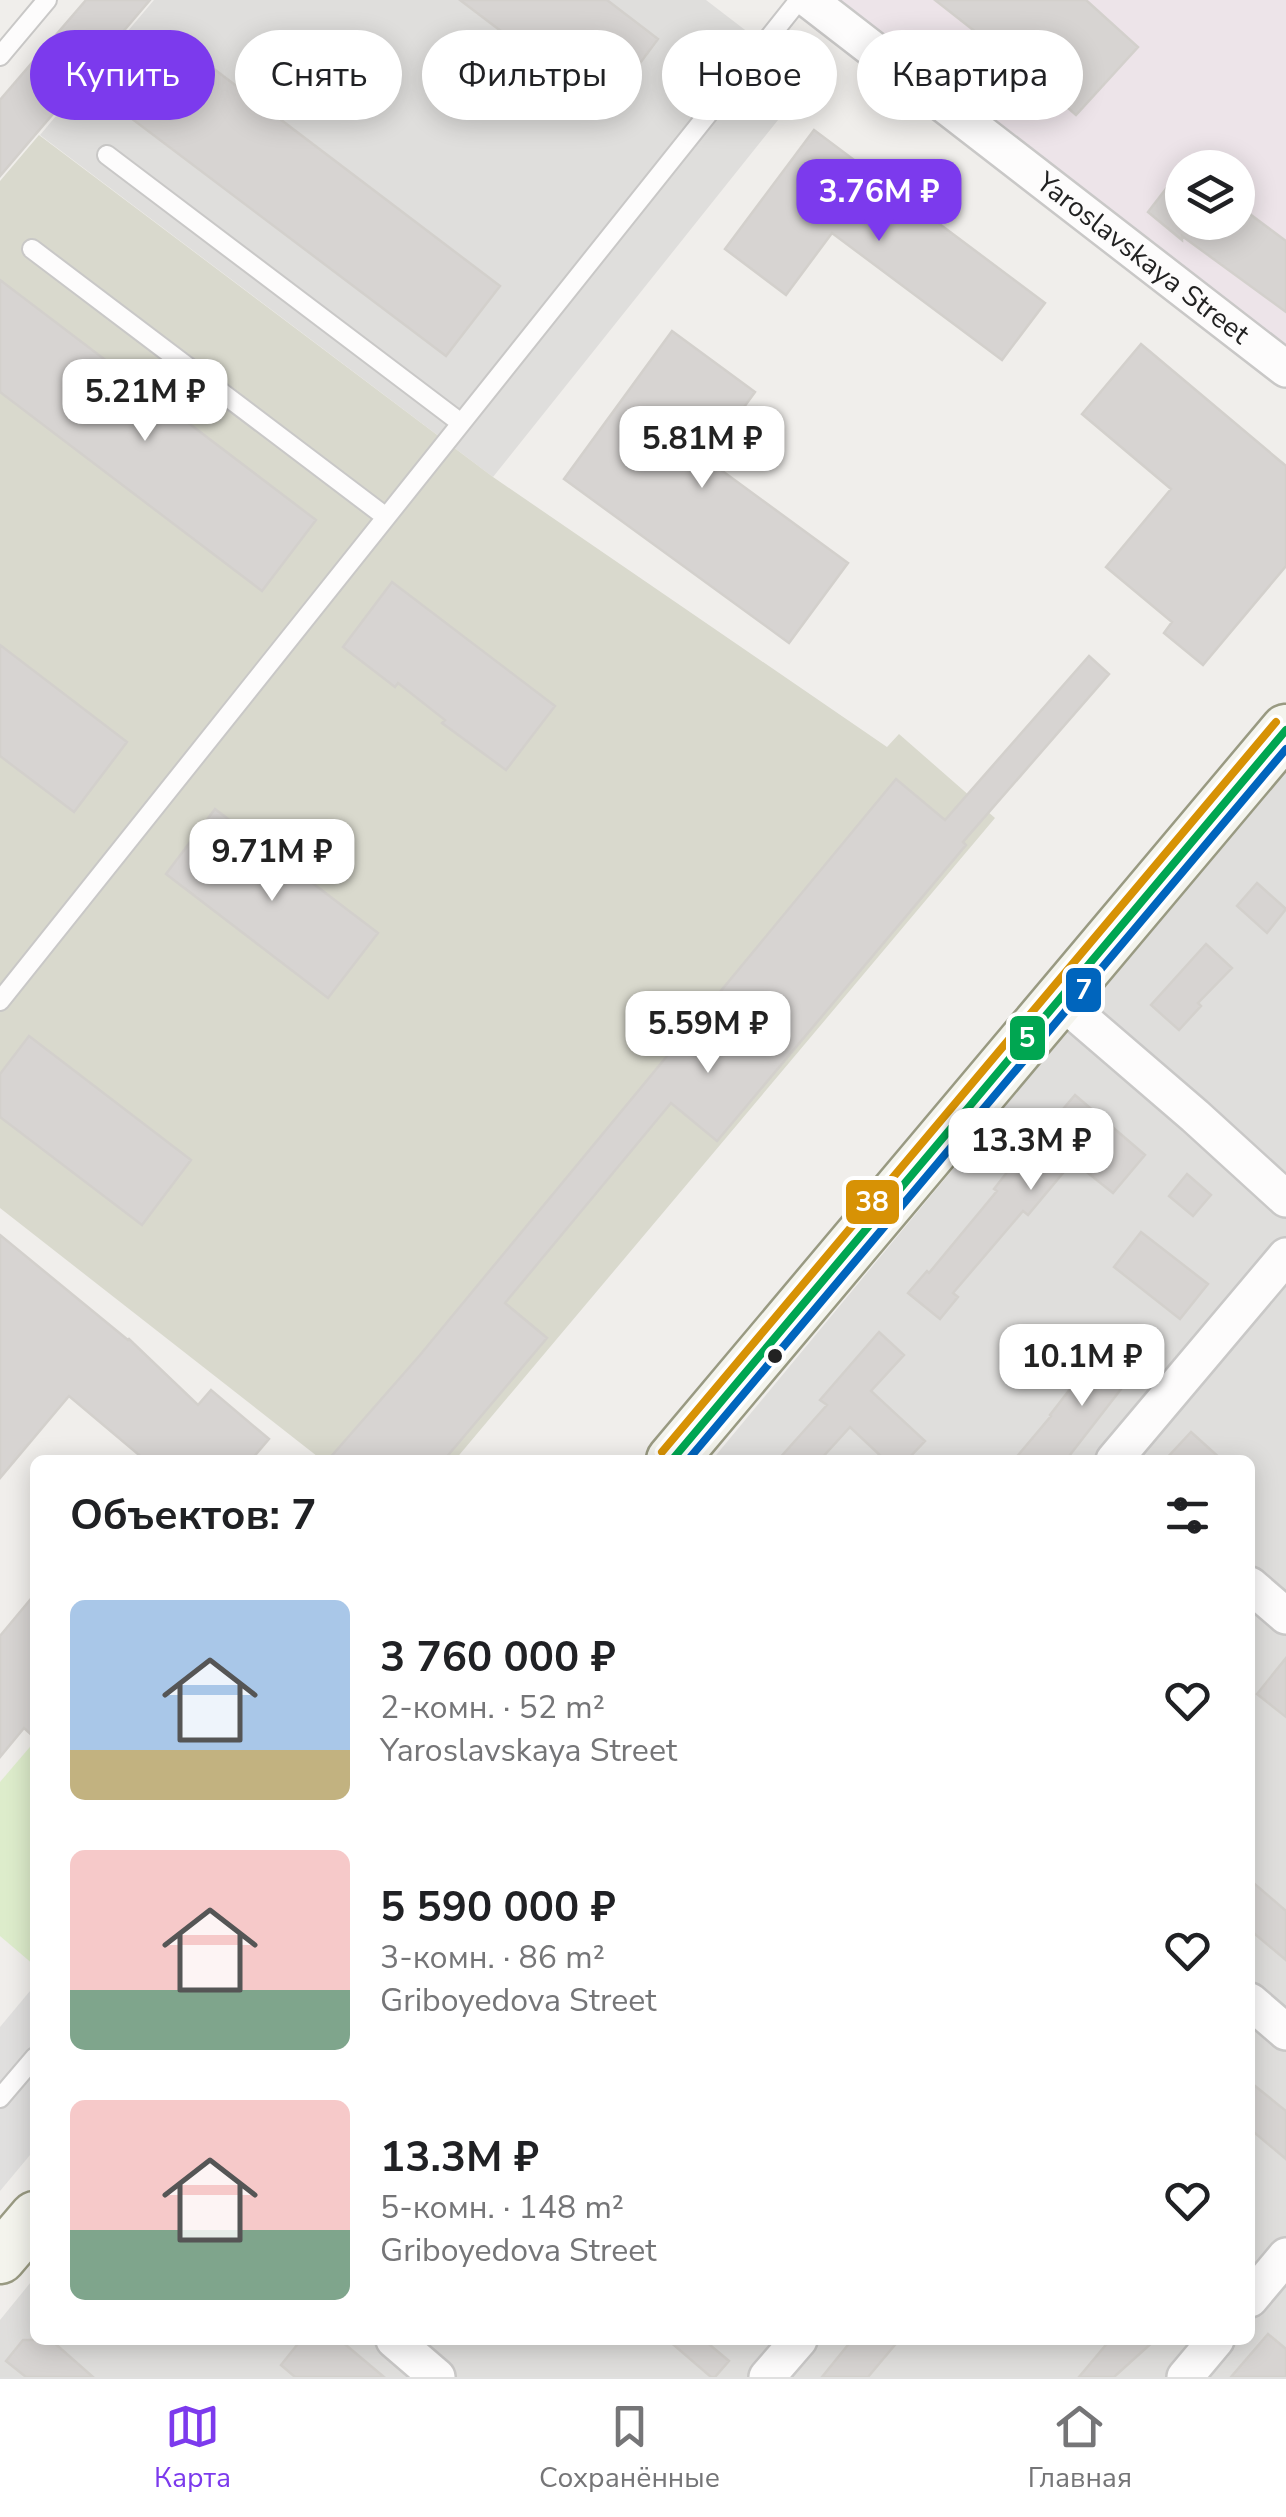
<!DOCTYPE html>
<html lang="ru">
<meta charset="utf-8">
<style>
body{margin:0;font-family:"Nunito Sans",sans-serif;background:#f2f2f2;color:#202124;height:100vh;display:flex;flex-direction:column;font-size:38px;white-space:nowrap}
*{box-sizing:border-box;margin:0}
p{font-size:32px;color:#757577}
.icon{flex:none;width:55px;height:55px;fill:none;stroke:currentColor;stroke-width:2;stroke-linecap:round;stroke-linejoin:round}
.map{position:relative;flex:1;overflow:hidden}
.side{position:absolute;left:30px;top:1455px;width:1225px;height:890px;display:flex;flex-direction:column;background:#fff;border-radius:15px;box-shadow:0 5px 25px #0003}
.side>*{flex:none}
.banner{position:absolute;left:30px;top:30px;width:1228px;height:90px;display:flex;gap:20px}
.buttons{position:absolute;left:1165px;top:150px;display:grid;gap:20px}
.buttons a{display:grid;place-items:center;width:90px;height:90px;border-radius:50%;background:#fff;box-shadow:0 5px 25px #0003;font-size:50px}
.price{position:absolute;translate:-50% -85px;padding:0 22px;border-radius:20px;background:#fff;color:#222;font-size:32px;line-height:65px;filter:drop-shadow(0 2px 5px #0008)}
.price::after{content:'';position:absolute;left:50%;top:60px;width:30px;height:22px;margin-left:-15px;background:inherit;clip-path:polygon(0 0,100% 0,50% 100%)}
.price.on{background:#7c3aed;color:#fff}
ul{padding:0;list-style:none}
li{display:flex;align-items:center;gap:30px;height:250px;padding:0 40px}
li span{display:grid;place-items:center;flex:none;width:280px;height:200px;border-radius:15px;color:#555}
li>.icon{margin-inline-start:auto}
span .icon{width:120px;height:120px;fill:#fffc;stroke-width:1}
li b{font-size:42px}
h2{display:flex;justify-content:space-between;align-items:center;height:120px;padding:0 40px;font-size:42px}
.pill{padding:0 35px;border-radius:45px;background:#fff;box-shadow:0 5px 25px #0003;font-size:35px;line-height:90px}
.pill.on{background:#7c3aed;color:#fff}
.tab-bar{display:flex;justify-content:space-around;align-items:center;height:140px;border-top:2px solid #e0e0e0;background:#fff;font-size:28px;color:#757577}
.tab-bar a{display:grid;justify-items:center;gap:5px}
.tab-bar .on{color:#7c3aed}
.map>svg:first-child{display:block}
.residential{fill:#dfdedc}
.industrial{fill:#ede4e9;fill-rule:evenodd}
.construction{fill:#d9d9cd}
.grass{fill:#ddeccb}
.parking{fill:#e0dfde}
.building{fill:#d7d4d2;stroke:#d3d0cc;stroke-width:2.5}
.lines{fill:none;stroke-linecap:round;stroke-linejoin:round}
.lane-casing{stroke:#c9c8c7;stroke-width:22}
.street-casing{stroke:#c9c8c7;stroke-width:40}
.secondary-casing{stroke:#999a82;stroke-width:55}
.lane{stroke:#fdfcfc;stroke-width:18}
.street{stroke:#fdfcfc;stroke-width:35}
.secondary{stroke:#f4f4ed;stroke-width:50}
.bus-1-casing{stroke:#fff;stroke-width:15}
.bus-2-casing{stroke:#fff;stroke-width:15}
.bus-3-casing{stroke:#fff;stroke-width:15}
.bus-1{stroke:#00a651;stroke-width:8}
.bus-2{stroke:#0065bd;stroke-width:8}
.bus-3{stroke:#d79205;stroke-width:8}
.bus-dot{fill:#222;stroke:#fff;stroke-width:4}
.labels{text-anchor:middle;dominant-baseline:central;stroke-width:9;stroke-linejoin:round;paint-order:stroke}
.street-label{font-size:28px;fill:#222;stroke:#fff}
.line-badge{stroke:#fff;stroke-width:4}
.badge-label{font-size:28px;text-anchor:middle;font-weight:bold;fill:#fff}
</style>
<div class="map">
<svg width="1286" height="2377" viewBox="0 0 1286 2377">
<rect width="100%" height="100%" fill="#f0eeeb"/>
<path class="residential" d="M154,0H706L810,80L493,477L40,135Z
M1286,767V2377H0V2320L35,2277V2340H1250V1460H712Z"/>
<path class="industrial" d="M830,0H1286V362ZM1182,168H1238V222H1182Z"/>
<path class="construction" d="M39,135L493,477L887,747L899,734L995,818L455,1460H322L0,1208V181Z"/>
<path class="grass" d="M35,1741V1965H34L0,1936V1782Z"/>
<path class="parking" d="M35,1985V2149L0,2191V2027Z"/>
<path class="building" d="M86,0H150L0,176V100Z
M460,0H607L658,39L605,110Z
M935,0H1086L1138,47L1076,115L1033,77Z
M181,44L500,286L446,356L127,115Z
M814,130L1045,303L1002,360L832,233L786,295L725,249Z
M1182,168V222H1238L1239,206L1286,241V312L1182,236V240L1148,212Z
M0,280L316,520L262,591L0,392Z
M672,331L755,392L706,459L848,563L789,643L564,479Z
M1141,344L1286,466V566L1203,665L1164,633L1172,622L1106,567L1171,489L1082,414Z
M392,582L555,706L506,770L442,723L445,720L398,683L395,687L343,647Z
M0,645L127,742L74,812L0,756Z
M1089,656L1109,674L963,842L966,845L717,1141L671,1103L505,1303L547,1338L444,1460H328L420,1355L896,779L945,820Z
M215,809L378,933L328,998L166,874Z
M1257,883L1286,909L1267,933L1237,906Z
M1206,944L1232,968L1198,1003L1201,1006L1179,1030L1151,1005Z
M29,1036L191,1160L142,1225L0,1117V1074Z
M1075,1095L1145,1155L1113,1193L1073,1161L1028,1215L1023,1211L953,1293L958,1297L940,1319L908,1293L927,1271L929,1273L997,1191L994,1189L1015,1162L1017,1163Z
M1187,1174L1211,1195L1193,1216L1169,1196Z
M1141,1232L1208,1284L1180,1319L1114,1267Z
M0,1235L128,1340L129,1339L198,1405L211,1390L269,1439L251,1460H145L69,1396L0,1478Z
M879,1332L904,1355L871,1391L925,1441L907,1460H885L850,1427L820,1460H778L827,1405L820,1400Z
M1121,1343L1145,1364L1126,1385L1125,1384L1066,1460H1014L1051,1416L1050,1415L1074,1384L1080,1389Z
M1191,1432L1222,1460H1165Z
M35,1594V1738L24,1728L0,1757V1636Z
M1286,1658V1717L1257,1694Z
M1250,1880L1286,1911V1960L1250,1930Z
M1250,2082L1286,2111V2159L1250,2129Z
M1268,2334L1286,2349V2377H1231Z
M23,2340H51L93,2377H26L6,2361Z
M301,2340H340L384,2377H295L281,2365Z
M668,2340H704L729,2361L715,2377H711Z
M852,2340H899L868,2377H822Z
M1110,2340H1155L1114,2377H1079Z"/>
<g class="lines">
<defs>
<path id="lane" d="M0,56L47,0
M107,155L461,423
M32,249L386,517
M0,1001L799,0
M0,2098L35,2057"/>
<g id="street">
<path id="s1" d="M809,0L1286,369"/>
<path d="M1059,999L1195,1116L1286,1199"/>
<path d="M1114,1460L1286,1256"/>
<path d="M1250,1585L1286,1616"/>
<path d="M1250,2001L1286,2032"/>
<path d="M1250,2299L1286,2256"/>
<path d="M394,2340L437,2377"/>
<path d="M767,2377L799,2340"/>
<path d="M1185,2377L1216,2340"/>
</g>
<path id="secondary" d="M672,1460L1286,730
M0,2258L35,2217"/>
</defs>
<use href="#lane" class="lane-casing"/>
<use href="#street" class="street-casing"/>
<use href="#secondary" class="secondary-casing"/>
<use href="#lane" class="lane"/>
<use href="#street" class="street"/>
<use href="#secondary" class="secondary"/>
<defs>
<path id="bus-1" d="M672,1460L1286,730"/>
<path id="bus-2" d="M688,1460L1286,749"/>
<path id="bus-3" d="M662,1452L1276,722"/>
</defs>
<use href="#bus-1" class="bus-1-casing"/>
<use href="#bus-2" class="bus-2-casing"/>
<use href="#bus-3" class="bus-3-casing"/>
<use href="#bus-1" class="bus-1"/>
<use href="#bus-2" class="bus-2"/>
<use href="#bus-3" class="bus-3"/>
</g>
<circle class="bus-dot" cx="775" cy="1356" r="9"/>
<g class="labels">
<g class="street-label">
<text stroke="none"><textPath href="#s1" startOffset="422">Yaroslavskaya Street</textPath></text>
</g>
</g>
<g class="line-badge">
<rect x="1064" y="966" width="39" height="48" rx="10" fill="#0065bd"/>
<rect x="1008" y="1014" width="39" height="48" rx="10" fill="#00a651"/>
<rect x="844" y="1178" width="57" height="48" rx="10" fill="#d79205"/>
</g>
<g class="badge-label">
<text x="1084" y="999">7</text>
<text x="1027" y="1047">5</text>
<text x="872" y="1211">38</text>
</g>
</svg>
<div class="buttons">
<a><svg class="icon" aria-label="layers" viewBox="0 0 24 24"><path d="M12 4l9 5-9 5-9-5zM3 14l9 5 9-5"/></svg></a>
</div>
<b class="price on" style="left:879px;top:244px">3.76M ₽</b>
<b class="price" style="left:145px;top:444px">5.21M ₽</b>
<b class="price" style="left:702px;top:491px">5.81M ₽</b>
<b class="price" style="left:272px;top:904px">9.71M ₽</b>
<b class="price" style="left:708px;top:1076px">5.59M ₽</b>
<b class="price" style="left:1031px;top:1193px">13.3M ₽</b>
<b class="price" style="left:1082px;top:1409px">10.1M ₽</b>
<div class="banner">
<a class="pill on">Купить</a>
<a class="pill">Снять</a>
<a class="pill">Фильтры</a>
<a class="pill">Новое</a>
<a class="pill">Квартира</a>
</div>
<section class="side">
<h2>Объектов: 7<svg class="icon" aria-label="filters" viewBox="0 0 24 24"><path d="M4 7h16M4 17h16"/><circle cx="9" cy="7" r="2"/><circle cx="15" cy="17" r="2"/></svg></h2>
<ul>
<li><span style="background:linear-gradient(#a9c7e8 75%,#c2b280 0)"><svg class="icon" aria-label="home" viewBox="0 0 24 24"><path d="M3 11l9-7 9 7M6 9v11h12V9"/></svg></span><div><b>3 760 000 ₽</b><p>2-комн. · 52 m²</p><p>Yaroslavskaya Street</p></div><svg class="icon" aria-label="heart" viewBox="0 0 24 24"><path d="M12 20l-8-8c-3-5 5-10 8-4 3-6 11-1 8 4z"/></svg></li>
<li><span style="background:linear-gradient(#f6c9c9 70%,#7fa58c 0)"><svg class="icon" aria-label="home" viewBox="0 0 24 24"><path d="M3 11l9-7 9 7M6 9v11h12V9"/></svg></span><div><b>5 590 000 ₽</b><p>3-комн. · 86 m²</p><p>Griboyedova Street</p></div><svg class="icon" aria-label="heart" viewBox="0 0 24 24"><path d="M12 20l-8-8c-3-5 5-10 8-4 3-6 11-1 8 4z"/></svg></li>
<li><span style="background:linear-gradient(#f6c9c9 65%,#7fa58c 0)"><svg class="icon" aria-label="home" viewBox="0 0 24 24"><path d="M3 11l9-7 9 7M6 9v11h12V9"/></svg></span><div><b>13.3M ₽</b><p>5-комн. · 148 m²</p><p>Griboyedova Street</p></div><svg class="icon" aria-label="heart" viewBox="0 0 24 24"><path d="M12 20l-8-8c-3-5 5-10 8-4 3-6 11-1 8 4z"/></svg></li>
</ul>
</section>
</div>
<nav class="tab-bar">
<a class="on"><svg class="icon" aria-label="map" viewBox="0 0 24 24"><path d="M3 6l6-2 6 2 6-2v14l-6 2-6-2-6 2zM9 4v14M15 6v14"/></svg>Карта</a>
<a><svg class="icon" aria-label="saved" viewBox="0 0 24 24"><path d="M7 4h10v16l-5-4-5 4z"/></svg>Сохранённые</a>
<a><svg class="icon" aria-label="home" viewBox="0 0 24 24"><path d="M3 11l9-7 9 7M6 9v11h12V9"/></svg>Главная</a>
</nav>
